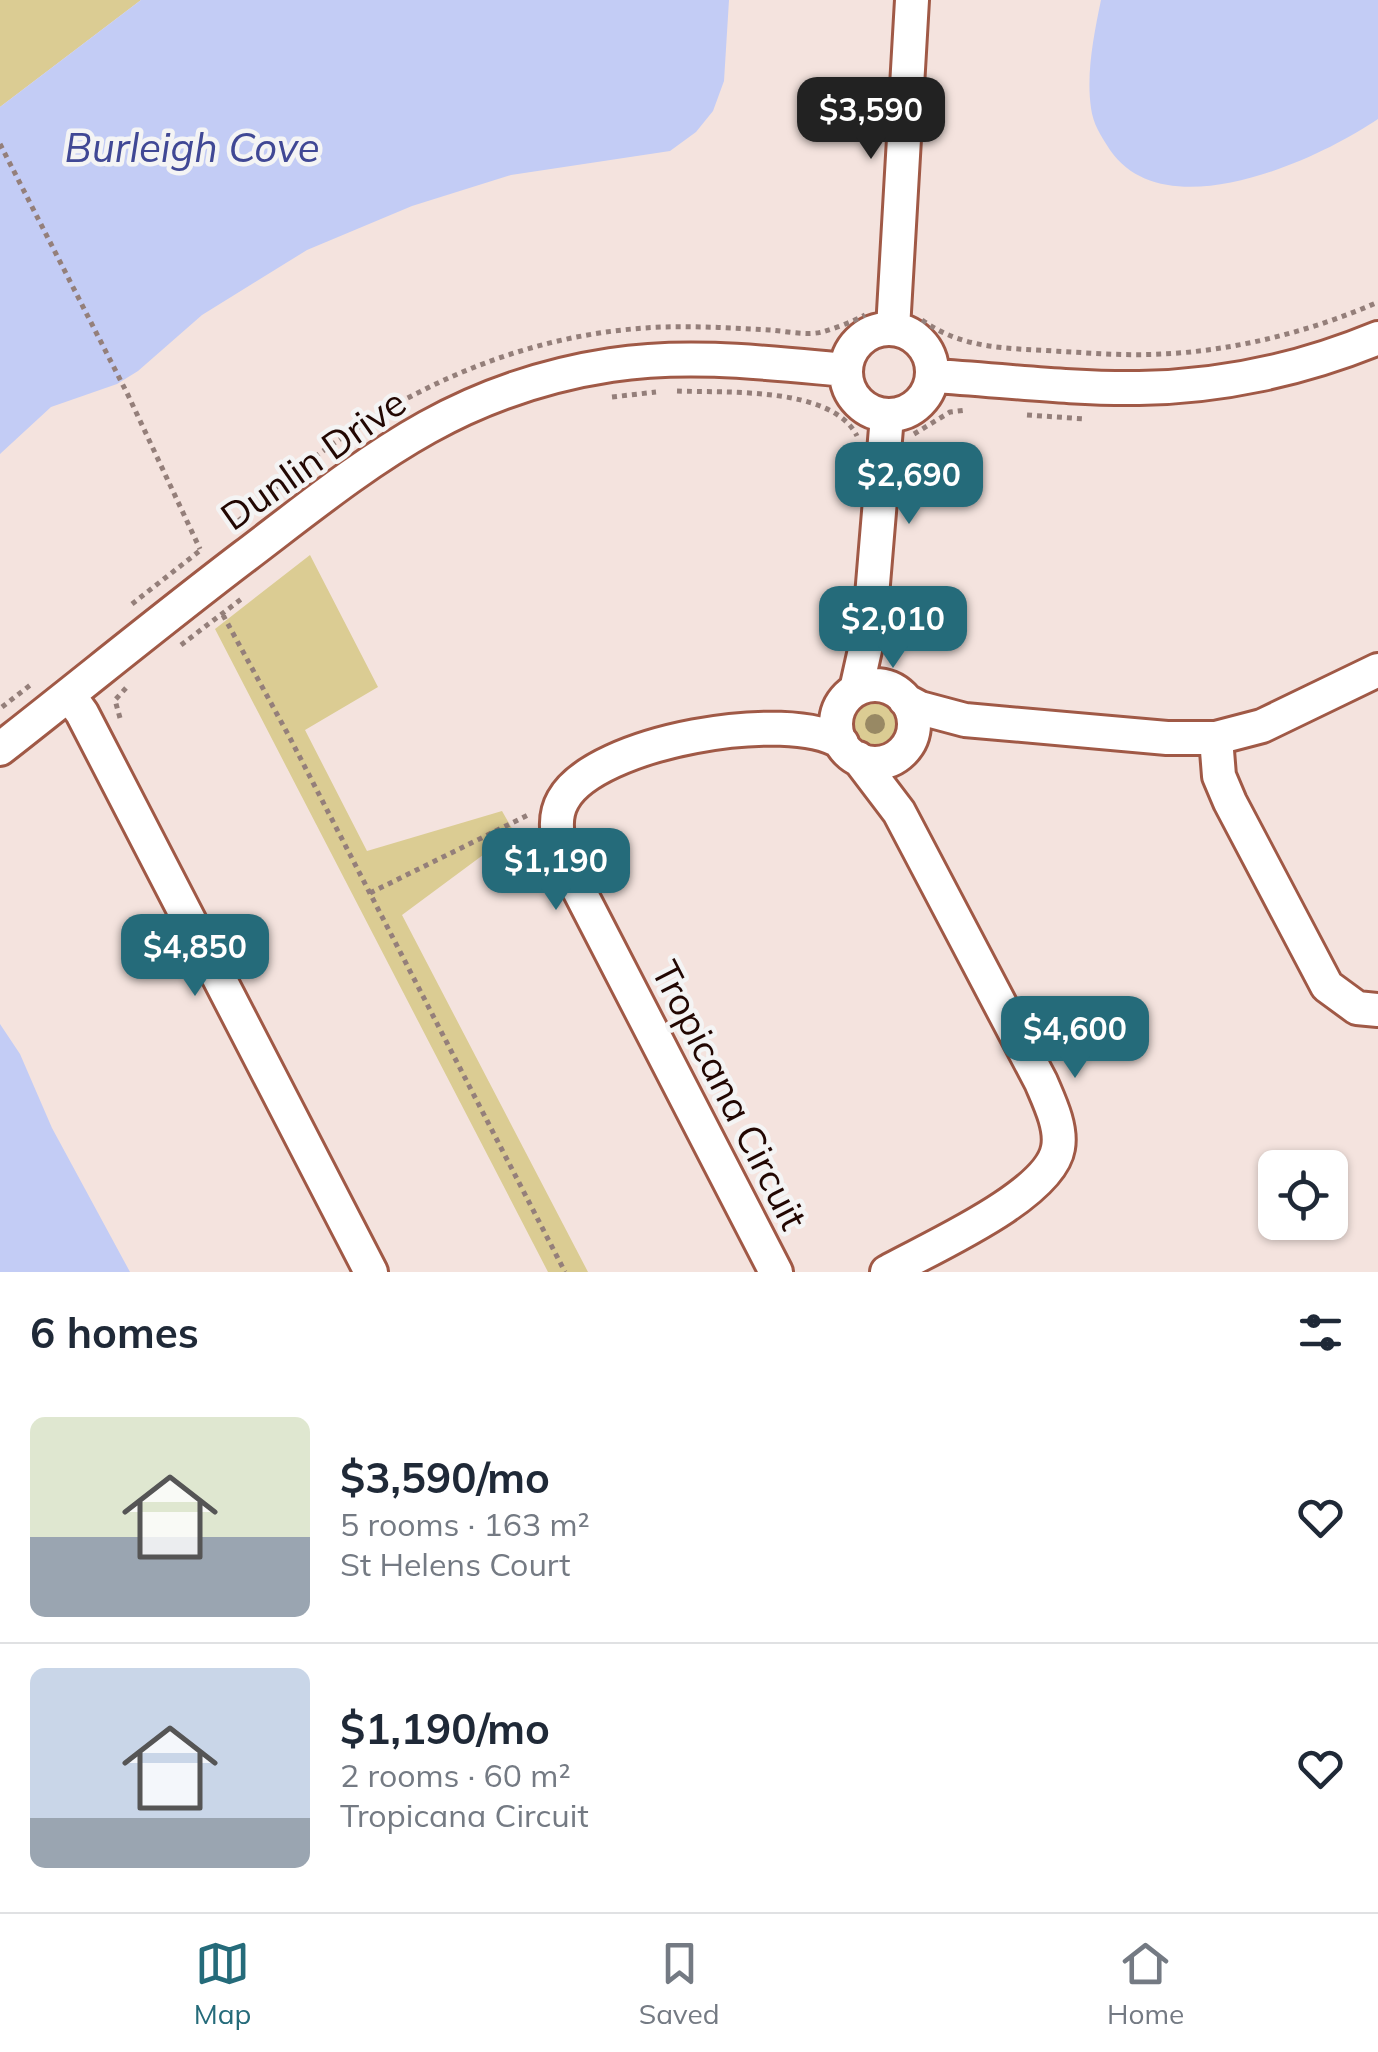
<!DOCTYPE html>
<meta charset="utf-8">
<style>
body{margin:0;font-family:Mulish,sans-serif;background:#f6f6f7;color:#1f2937;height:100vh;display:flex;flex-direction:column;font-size:38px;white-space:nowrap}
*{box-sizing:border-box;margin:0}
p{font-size:32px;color:#747a83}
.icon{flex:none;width:55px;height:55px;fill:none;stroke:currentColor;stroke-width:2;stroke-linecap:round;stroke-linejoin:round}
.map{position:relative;height:1272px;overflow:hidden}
.sheet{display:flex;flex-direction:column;background:#fff;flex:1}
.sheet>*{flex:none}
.controls{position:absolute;left:1258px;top:1150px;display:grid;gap:20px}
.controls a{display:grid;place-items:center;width:90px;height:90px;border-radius:15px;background:#fff;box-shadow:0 2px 8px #0004;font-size:50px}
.price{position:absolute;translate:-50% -85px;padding:0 22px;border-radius:20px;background:#256b7a;color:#fff;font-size:32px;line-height:65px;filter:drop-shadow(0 2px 5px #0008)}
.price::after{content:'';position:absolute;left:50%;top:60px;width:30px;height:22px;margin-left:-15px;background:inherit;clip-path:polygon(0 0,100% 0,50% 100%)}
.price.on{background:#222;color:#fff}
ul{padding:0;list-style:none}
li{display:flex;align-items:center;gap:30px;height:250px;padding:0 30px}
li+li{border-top:2px solid #e0e1e3}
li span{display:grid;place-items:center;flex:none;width:280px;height:200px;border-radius:15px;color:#555}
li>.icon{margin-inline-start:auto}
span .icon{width:120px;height:120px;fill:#fffc;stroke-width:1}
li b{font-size:42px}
h2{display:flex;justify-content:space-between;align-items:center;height:120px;padding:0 30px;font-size:42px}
.tabs{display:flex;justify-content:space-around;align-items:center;height:140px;border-top:2px solid #e0e1e3;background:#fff;font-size:28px;color:#747a83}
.tabs a{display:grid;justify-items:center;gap:5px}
.tabs .on{color:#256b7a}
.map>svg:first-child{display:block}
.green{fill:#dbcc93}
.water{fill:#c3ccf5}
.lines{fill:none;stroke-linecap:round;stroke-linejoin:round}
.minor-casing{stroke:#a05946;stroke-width:38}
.path{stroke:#947f7a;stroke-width:5;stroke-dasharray:5 5;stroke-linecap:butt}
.minor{stroke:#fff;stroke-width:32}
.tree{fill:#988964}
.labels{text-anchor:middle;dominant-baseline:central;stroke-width:9;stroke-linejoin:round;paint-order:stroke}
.street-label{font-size:38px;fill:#220702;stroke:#f4f4f4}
.water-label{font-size:40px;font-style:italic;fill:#404895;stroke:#f4f4f4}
</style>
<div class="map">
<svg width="1378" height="1272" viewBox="0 0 1378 1272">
<rect width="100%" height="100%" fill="#f4e3de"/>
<path class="green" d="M0,0H141L0,107Z
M310,555L378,687L305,730L367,851L502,811L514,832L402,915L588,1272H548L215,629Z
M846 724a30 30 0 1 1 60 0a30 30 0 1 1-60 0Z"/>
<path class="water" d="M141,0H729L724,81L713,111L696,132L670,151L511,175L412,206L307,250L202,315L138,371L117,384L51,407L0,454V107Z
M1101,0H1378V119C1316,161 1165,230 1110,150C1101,136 1093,124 1091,108C1086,73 1094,34 1101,0Z
M0,1024L20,1054L52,1128L130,1272H0Z"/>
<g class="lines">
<defs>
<path id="minor" d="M846 372a43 43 0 1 1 86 0a43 43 0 1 1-86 0Z
M893,329L912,0
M933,376C1001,380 1071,389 1139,388C1220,387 1303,369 1378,338
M836 724a39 39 0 1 1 78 0a39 39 0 1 1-78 0Z
M856,690L869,632L887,416
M69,695L82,713L371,1272
M905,700L920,708L965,720L1167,738H1216L1262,726L1378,670
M1216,738L1219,776L1230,802L1327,986L1357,1008L1378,1010
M0,749C82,685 162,619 245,556C367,463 453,389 611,365C689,353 768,363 846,370
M858,758L899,812L1041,1082C1049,1101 1062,1127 1058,1148C1050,1196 928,1249 887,1272
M776,1272L567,867C559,845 551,821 563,800C595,741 789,708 842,743"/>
</defs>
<use href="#minor" class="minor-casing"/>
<path class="path" d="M0,144L128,395L200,549
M922,320C962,349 1006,348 1054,351C1090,353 1126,356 1162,354C1233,351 1313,331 1378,302
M677,391C726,393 832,386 857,436
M612,397L656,392
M1027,415L1086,419
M914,434L950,412L966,410
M231,528C349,415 496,333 663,327C698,326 734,328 769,330C786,331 806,336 822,332C836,328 852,322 865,315
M132,604L202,549
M223,615L290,738L565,1272
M181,645L244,597
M2,707L33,683
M120,718L115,700L126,688
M370,893L528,815"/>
<use href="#minor" class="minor"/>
</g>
<circle class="tree" cx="875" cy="724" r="10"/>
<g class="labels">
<g class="street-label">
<text transform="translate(313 459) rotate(-35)">Dunlin Drive</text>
<text transform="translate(730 1095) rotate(63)">Tropicana Circuit</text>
</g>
<g class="water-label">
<text x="192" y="147">Burleigh Cove</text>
</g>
</g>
</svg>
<div class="controls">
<a><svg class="icon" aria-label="locate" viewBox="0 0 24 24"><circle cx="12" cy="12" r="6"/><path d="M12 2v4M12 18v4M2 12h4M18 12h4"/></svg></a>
</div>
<b class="price on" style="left:871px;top:162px">$3,590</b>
<b class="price" style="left:909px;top:527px">$2,690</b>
<b class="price" style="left:893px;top:671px">$2,010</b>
<b class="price" style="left:556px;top:913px">$1,190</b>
<b class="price" style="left:195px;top:999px">$4,850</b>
<b class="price" style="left:1075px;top:1081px">$4,600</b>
</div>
<section class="sheet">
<h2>6 homes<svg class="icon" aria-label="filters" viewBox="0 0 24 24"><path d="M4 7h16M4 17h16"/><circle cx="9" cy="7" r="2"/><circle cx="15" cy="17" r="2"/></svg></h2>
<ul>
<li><span style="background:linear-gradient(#dfe7d0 60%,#9aa5b1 0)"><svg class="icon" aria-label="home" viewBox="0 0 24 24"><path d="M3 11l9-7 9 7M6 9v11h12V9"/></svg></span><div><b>$3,590/mo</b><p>5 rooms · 163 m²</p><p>St Helens Court</p></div><svg class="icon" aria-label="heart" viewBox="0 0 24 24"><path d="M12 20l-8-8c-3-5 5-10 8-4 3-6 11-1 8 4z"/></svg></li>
<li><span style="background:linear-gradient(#c9d6e8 75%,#9aa5b1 0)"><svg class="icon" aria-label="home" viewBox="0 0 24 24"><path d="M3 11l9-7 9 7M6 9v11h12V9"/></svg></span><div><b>$1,190/mo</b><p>2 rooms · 60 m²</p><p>Tropicana Circuit</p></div><svg class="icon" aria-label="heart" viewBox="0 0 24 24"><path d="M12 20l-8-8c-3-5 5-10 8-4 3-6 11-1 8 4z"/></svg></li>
</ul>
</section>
<nav class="tabs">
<a class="on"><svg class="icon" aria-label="map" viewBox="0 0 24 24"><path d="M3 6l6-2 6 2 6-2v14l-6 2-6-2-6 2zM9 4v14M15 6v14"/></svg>Map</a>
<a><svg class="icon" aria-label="saved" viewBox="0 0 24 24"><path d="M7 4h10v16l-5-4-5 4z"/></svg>Saved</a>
<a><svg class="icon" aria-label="home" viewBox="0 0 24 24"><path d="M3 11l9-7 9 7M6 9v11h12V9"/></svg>Home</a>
</nav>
